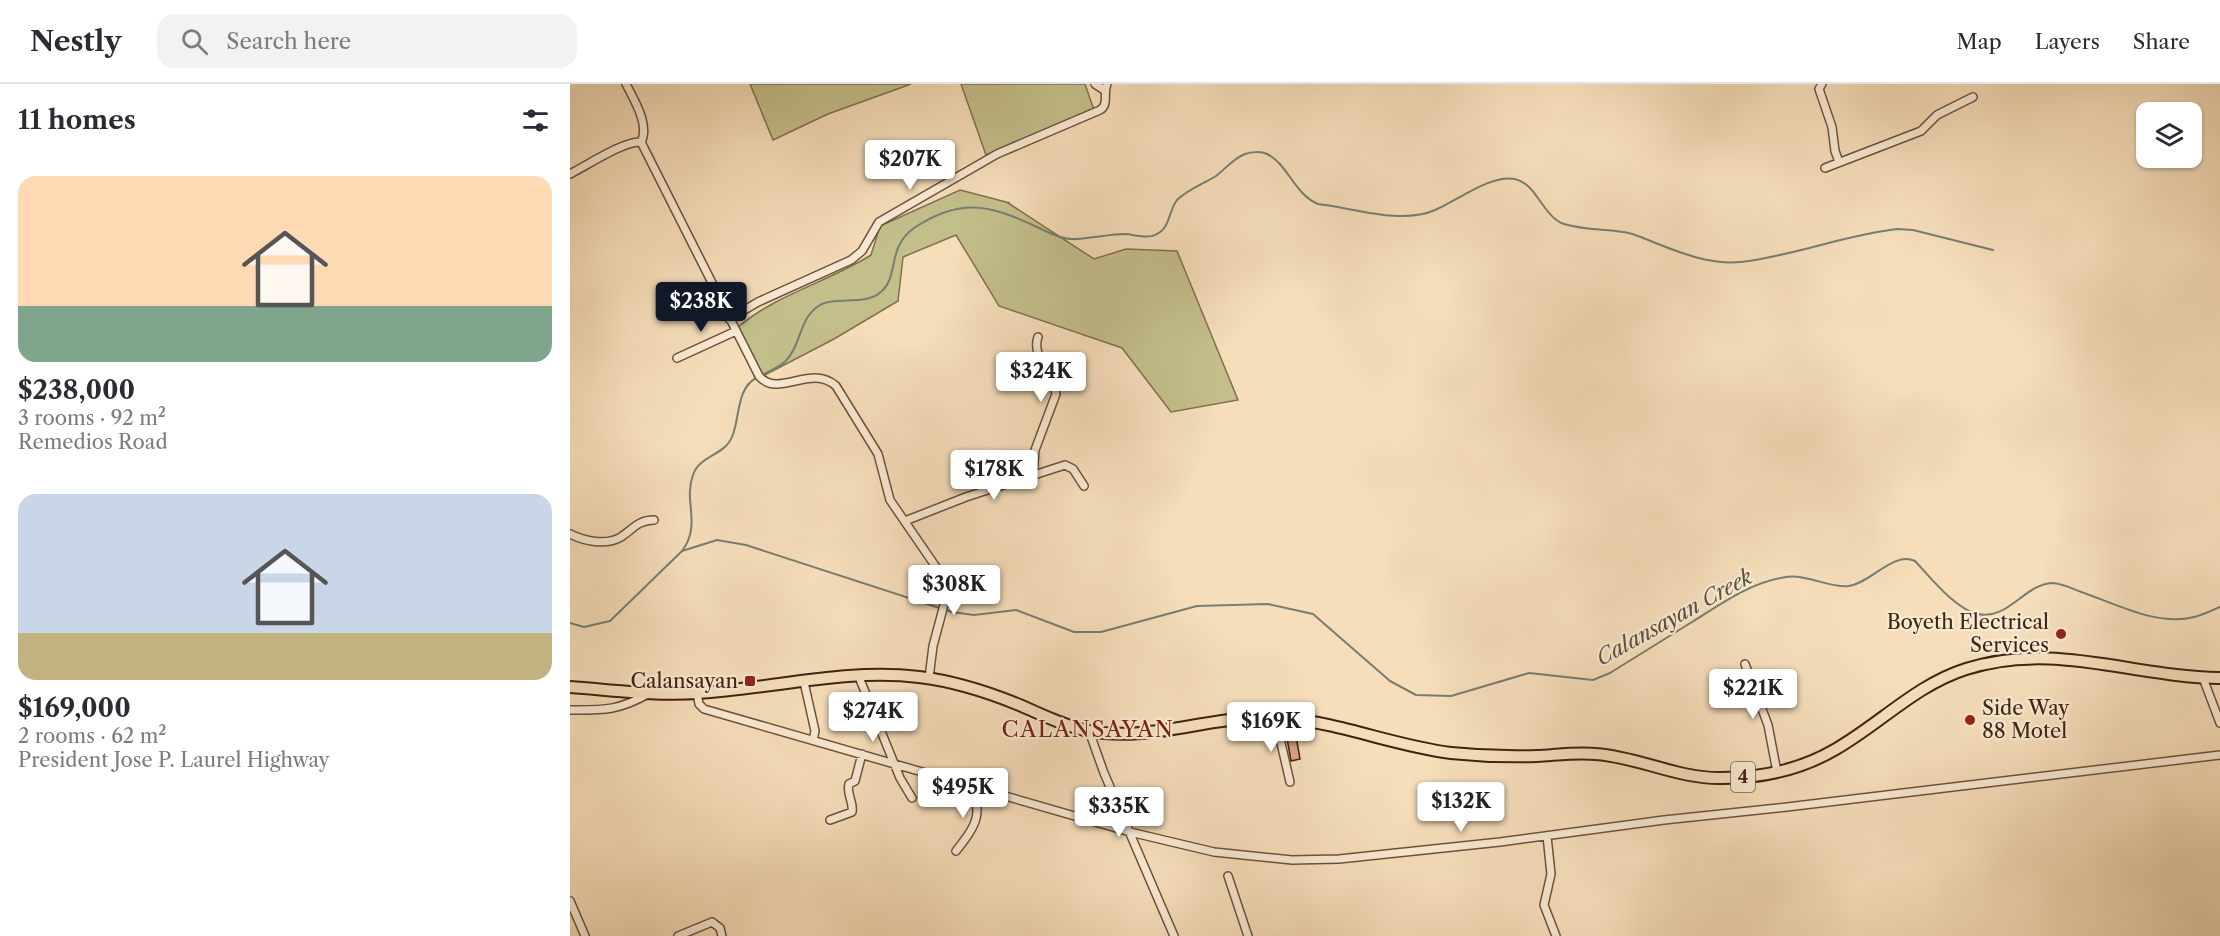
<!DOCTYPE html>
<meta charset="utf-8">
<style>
body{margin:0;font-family:"Libre Caslon Text",serif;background:#f2f2f3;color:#2b2b33;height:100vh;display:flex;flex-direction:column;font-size:22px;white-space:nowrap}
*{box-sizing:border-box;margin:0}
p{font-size:20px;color:#7c7c81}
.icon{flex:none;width:33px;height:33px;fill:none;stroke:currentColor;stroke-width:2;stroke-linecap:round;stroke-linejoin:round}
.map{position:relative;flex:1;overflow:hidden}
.sheet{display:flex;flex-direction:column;background:#fff;width:570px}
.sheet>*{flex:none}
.controls{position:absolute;left:1566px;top:18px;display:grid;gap:12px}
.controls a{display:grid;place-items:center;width:66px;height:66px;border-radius:12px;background:#fff;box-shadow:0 2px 4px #0004;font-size:30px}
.price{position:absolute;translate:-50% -51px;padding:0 14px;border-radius:6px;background:#fff;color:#222;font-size:20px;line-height:39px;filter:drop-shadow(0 2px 3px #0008)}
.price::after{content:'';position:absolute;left:50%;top:36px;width:18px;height:14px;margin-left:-9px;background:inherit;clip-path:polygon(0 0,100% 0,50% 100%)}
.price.current{background:#111827;color:#fff}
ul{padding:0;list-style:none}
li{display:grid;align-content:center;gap:12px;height:318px;padding:0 18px}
li span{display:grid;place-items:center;height:186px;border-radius:18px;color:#555}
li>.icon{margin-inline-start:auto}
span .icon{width:108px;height:108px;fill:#fffc;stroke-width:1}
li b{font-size:26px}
h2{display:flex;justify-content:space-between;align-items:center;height:72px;padding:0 18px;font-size:26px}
header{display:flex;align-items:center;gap:36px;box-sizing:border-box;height:84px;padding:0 30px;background:#fff;border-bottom:2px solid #e1e1e2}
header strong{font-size:28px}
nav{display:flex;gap:33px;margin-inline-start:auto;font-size:21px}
.search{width:420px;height:54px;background:#f2f2f3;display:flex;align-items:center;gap:15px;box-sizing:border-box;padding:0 21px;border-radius:18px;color:#7c7c81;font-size:22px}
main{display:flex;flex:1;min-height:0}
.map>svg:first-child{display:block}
.green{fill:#c3bf8b;stroke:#81704e;stroke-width:1.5}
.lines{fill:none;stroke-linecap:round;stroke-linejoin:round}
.stream{stroke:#777e70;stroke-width:2}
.building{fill:#e6a28c;stroke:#3f2211;stroke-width:1.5}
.minor-casing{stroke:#6d513c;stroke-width:10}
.trunk-casing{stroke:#3f2211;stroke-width:14}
.minor{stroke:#f9ead3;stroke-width:7}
.trunk{stroke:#f6debb;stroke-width:10}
.poi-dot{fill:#8f2418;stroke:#f9ead3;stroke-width:2}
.labels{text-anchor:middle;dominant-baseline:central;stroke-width:4.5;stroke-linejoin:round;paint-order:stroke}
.shield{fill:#f9ead3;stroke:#775e4b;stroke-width:1.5}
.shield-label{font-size:18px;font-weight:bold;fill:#3f2211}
.poi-label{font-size:20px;fill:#3f2211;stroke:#f9ead3;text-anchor:end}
.water-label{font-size:21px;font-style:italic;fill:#5b5040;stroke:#f9ead3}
.quarter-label{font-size:22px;letter-spacing:1.5px;fill:#7a1f14;stroke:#f9ead3}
</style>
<header>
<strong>Nestly</strong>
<div class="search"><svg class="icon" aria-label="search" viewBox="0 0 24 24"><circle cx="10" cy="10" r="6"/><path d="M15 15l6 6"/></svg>Search here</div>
<nav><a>Map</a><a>Layers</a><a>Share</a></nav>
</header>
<main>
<section class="sheet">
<h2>11 homes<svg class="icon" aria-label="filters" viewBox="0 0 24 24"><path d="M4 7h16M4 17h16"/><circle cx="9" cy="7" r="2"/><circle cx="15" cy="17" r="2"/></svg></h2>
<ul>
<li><span style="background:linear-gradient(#ffd9b3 70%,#7fa58c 0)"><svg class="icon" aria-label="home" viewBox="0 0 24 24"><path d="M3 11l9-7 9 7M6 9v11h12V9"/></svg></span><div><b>$238,000</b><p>3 rooms · 92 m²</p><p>Remedios Road</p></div></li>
<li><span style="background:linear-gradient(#c9d6e8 75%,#c2b280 0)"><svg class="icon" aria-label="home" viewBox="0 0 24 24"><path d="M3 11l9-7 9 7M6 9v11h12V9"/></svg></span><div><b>$169,000</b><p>2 rooms · 62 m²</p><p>President Jose P. Laurel Highway</p></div></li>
</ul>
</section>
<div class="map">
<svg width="1650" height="852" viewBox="0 0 1650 852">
<rect width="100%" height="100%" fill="#f6debb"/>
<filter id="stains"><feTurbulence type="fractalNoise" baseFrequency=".00333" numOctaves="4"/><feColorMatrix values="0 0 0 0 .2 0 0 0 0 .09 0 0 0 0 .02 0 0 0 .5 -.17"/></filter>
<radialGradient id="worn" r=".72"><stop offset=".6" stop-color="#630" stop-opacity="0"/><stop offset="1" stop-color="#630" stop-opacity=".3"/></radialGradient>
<path class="green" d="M180,0H341L258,30L203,56Z
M391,0H515L524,26L416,71Z
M390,106L440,119H438L524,175L556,165L607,167L668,316L601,328L552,264L429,222L386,151L333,173L328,217L264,255L193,292L168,243C207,210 258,198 301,171L310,142Z"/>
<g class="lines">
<path class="stream" d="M192,291C202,286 215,281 221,270C231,255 231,235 247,223C265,210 294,224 312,207C329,191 317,163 344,144C391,113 420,121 467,143C478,148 490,155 501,155C520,155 538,150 556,150C565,151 579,155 587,150C600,144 599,126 607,116C618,105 633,100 646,92C655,85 664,74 675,70C681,68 691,67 697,70C718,80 724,110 748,120C784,124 831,141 865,126C887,117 921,90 945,95C967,100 973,133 994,140C1014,146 1033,145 1053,148C1063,149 1073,154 1083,158C1111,169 1140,181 1171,178C1223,172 1274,151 1327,145L1343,146L1423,166
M112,467C132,440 113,418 123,391C129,372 155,371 162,353C170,335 166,305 186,294
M0,539L14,543L40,537L112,467L147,456L176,461L382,528L404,531L446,526L504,548H531L627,522L698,520L743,530L820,597L846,611L881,612L959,589L1023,596L1040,589C1067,572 1095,555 1122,538C1151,520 1181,498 1216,493C1238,490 1262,505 1279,502C1301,499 1323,467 1345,477C1360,493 1386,526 1408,530C1437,537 1455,500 1482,499C1493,499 1507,507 1517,510C1550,522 1589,542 1624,533C1633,531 1642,526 1650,523"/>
</g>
<path class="building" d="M726,652L730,675L721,677L717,654Z"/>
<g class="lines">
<defs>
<path id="minor" d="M56,0C64,16 80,41 71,58
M525,0L534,6
M1252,0L1249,5L1262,43L1265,67L1269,78
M1255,84L1351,47L1367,31L1403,13
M0,90C16,82 55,56 71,58L189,292C208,315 241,279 266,302L308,370L320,416L379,502L363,562L359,594
M159,235L188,218L281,176L292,167L309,138L427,70L530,26C539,21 533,9 537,0
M107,274L166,247
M463,391L465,366L486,310C483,290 461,272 468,253
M335,437L396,413L495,381L503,385L514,402
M0,450C14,457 36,462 51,453C63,445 68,436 84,436
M1175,580L1198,641L1207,688
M289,593L330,694L342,714
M1633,594L1650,639
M234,598L245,647L243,656
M127,609L129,620L134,625L560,748L644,768L722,776L769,775L930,758L1094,736L1217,723L1650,671
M0,626C34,626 47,627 78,610
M705,633L720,698
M519,647L534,689L604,852
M260,736L282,728C284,718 276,710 279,700L285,697L292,670
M977,752L981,790L974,821L986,852
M386,767C404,744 417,728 397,700
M658,792L678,852
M0,817L15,852
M108,852L142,838L150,844L152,852"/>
<path id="trunk" d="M0,603C43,606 85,612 128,609C201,605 275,584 349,593C383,597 415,607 447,620C471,630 494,642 519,647C584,659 649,628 714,634C771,639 825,662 881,669C910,672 938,673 967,672C986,671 1007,668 1026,670C1069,673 1108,695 1152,694C1191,694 1232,685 1266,665C1311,639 1346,601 1396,585C1484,557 1563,593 1650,594"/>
</defs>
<use href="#minor" class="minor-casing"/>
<use href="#trunk" class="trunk-casing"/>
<use href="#minor" class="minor"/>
<use href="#trunk" class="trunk"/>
</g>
<g class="poi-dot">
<circle cx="1491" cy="550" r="6"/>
<rect x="174" y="591" width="12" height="12" rx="3"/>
<circle cx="1400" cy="636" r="6"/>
</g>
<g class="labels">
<rect class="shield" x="1161" y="678" width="24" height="30" rx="4.5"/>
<g class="shield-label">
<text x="1173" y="693">4</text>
</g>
<g class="poi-label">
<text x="1479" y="538">Boyeth Electrical<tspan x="1479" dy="23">Services</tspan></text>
<text x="168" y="597">Calansayan</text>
<text x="1412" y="624" text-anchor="start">Side Way<tspan x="1412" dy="23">88 Motel</tspan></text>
</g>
<g class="water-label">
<text transform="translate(1104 533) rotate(-29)">Calansayan Creek</text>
</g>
<g class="quarter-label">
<text x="518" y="645">CALANSAYAN</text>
</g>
</g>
<rect width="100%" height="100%" filter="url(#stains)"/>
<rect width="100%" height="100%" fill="url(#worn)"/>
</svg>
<div class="controls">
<a><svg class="icon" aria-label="layers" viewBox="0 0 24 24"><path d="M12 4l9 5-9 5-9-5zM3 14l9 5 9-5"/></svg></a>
</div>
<b class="price" style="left:340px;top:107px">$207K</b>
<b class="price current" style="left:131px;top:249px">$238K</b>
<b class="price" style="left:471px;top:319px">$324K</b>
<b class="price" style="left:424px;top:417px">$178K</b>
<b class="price" style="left:384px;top:532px">$308K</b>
<b class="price" style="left:1183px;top:636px">$221K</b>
<b class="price" style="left:303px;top:659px">$274K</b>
<b class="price" style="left:701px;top:669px">$169K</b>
<b class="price" style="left:393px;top:735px">$495K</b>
<b class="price" style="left:891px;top:749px">$132K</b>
<b class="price" style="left:549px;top:754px">$335K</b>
</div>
</main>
